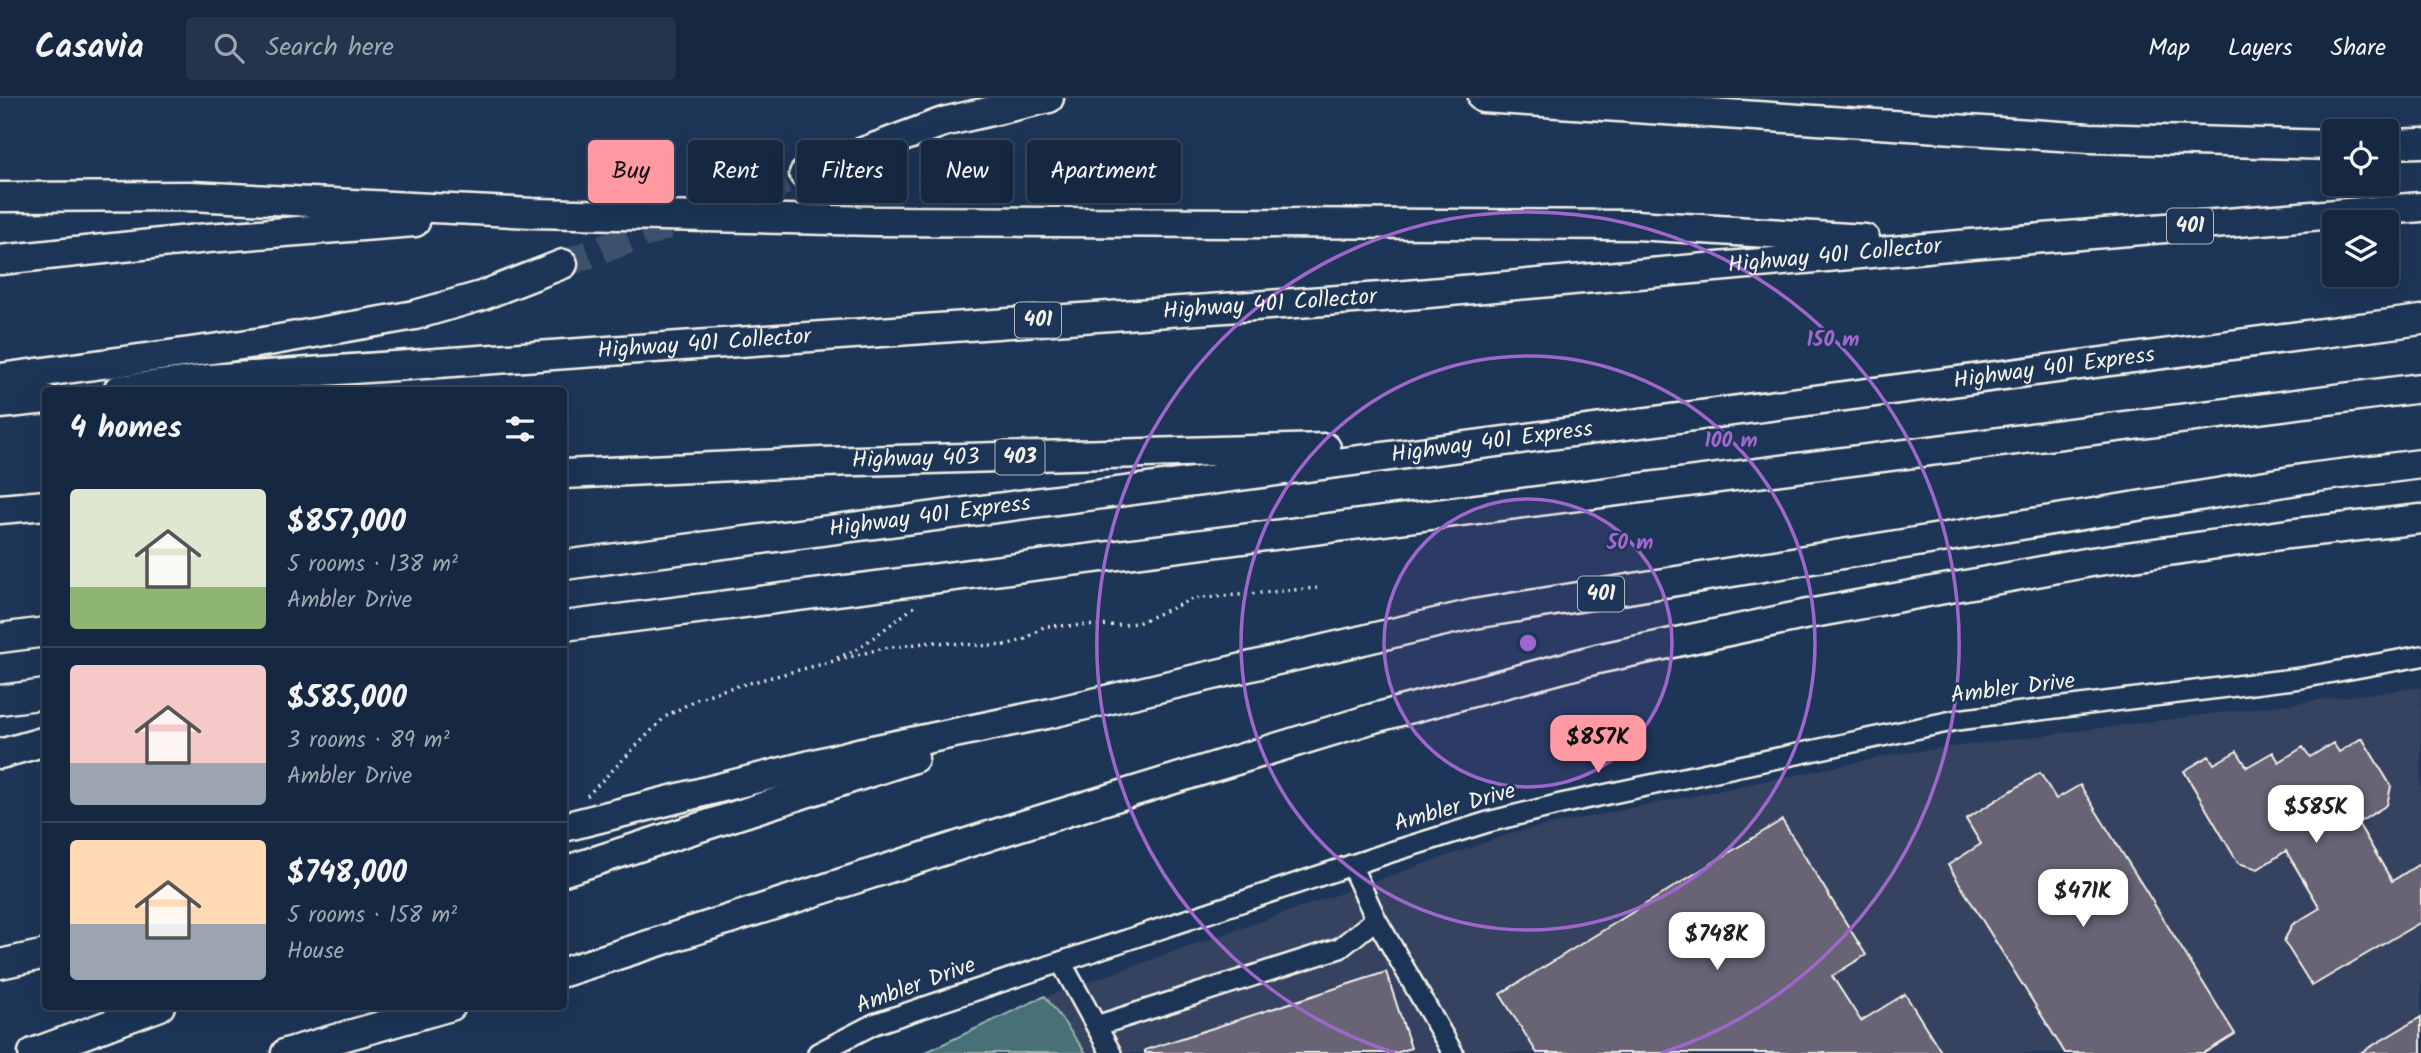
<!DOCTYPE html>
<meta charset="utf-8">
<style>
body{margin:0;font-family:Kalam,sans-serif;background:#23344c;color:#f1f3f6;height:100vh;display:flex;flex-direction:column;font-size:26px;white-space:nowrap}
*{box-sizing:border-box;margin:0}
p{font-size:23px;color:#9ea6b1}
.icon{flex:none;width:38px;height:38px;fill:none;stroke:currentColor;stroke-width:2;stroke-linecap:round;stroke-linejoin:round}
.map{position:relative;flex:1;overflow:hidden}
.details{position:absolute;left:42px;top:289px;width:525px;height:623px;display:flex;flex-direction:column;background:#162841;border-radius:7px;box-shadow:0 7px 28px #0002,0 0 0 2px #35445a}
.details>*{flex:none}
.top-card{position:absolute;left:588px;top:42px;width:665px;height:63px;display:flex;gap:14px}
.fabs{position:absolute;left:2322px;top:21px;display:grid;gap:14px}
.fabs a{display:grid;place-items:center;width:77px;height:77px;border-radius:7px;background:#162841;box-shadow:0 7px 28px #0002,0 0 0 2px #35445a;font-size:35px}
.price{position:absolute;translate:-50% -60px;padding:0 16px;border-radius:14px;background:#fff;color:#222;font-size:23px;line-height:46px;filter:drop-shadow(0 2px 4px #0008)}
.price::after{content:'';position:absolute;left:50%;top:42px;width:21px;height:16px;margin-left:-10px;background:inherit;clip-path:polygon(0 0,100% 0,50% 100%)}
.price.current{background:#ff9aa2;color:#111}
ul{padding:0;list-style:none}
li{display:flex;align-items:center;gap:21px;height:175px;padding:0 28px}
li+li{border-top:2px solid #35445a}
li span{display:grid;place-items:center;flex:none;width:196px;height:140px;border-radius:7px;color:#555}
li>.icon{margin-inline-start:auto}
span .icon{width:84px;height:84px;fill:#fffc;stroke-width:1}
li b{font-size:30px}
h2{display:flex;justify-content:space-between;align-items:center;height:84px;padding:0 28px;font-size:30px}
.chip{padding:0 24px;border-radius:7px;background:#162841;box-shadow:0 7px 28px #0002,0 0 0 2px #35445a;font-size:24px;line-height:63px}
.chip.current{background:#ff9aa2;color:#111}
header{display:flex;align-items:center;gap:42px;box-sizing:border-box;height:98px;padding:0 35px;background:#162841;border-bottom:2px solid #35445a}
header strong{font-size:33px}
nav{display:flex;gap:38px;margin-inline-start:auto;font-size:24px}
.search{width:490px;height:63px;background:#23344c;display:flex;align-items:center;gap:18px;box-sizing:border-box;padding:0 24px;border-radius:7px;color:#9ea6b1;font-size:26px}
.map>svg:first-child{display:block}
.built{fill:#344360}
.green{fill:#477176;stroke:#9eb1af;stroke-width:2}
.building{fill:#686474;stroke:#f4f1e8;stroke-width:2}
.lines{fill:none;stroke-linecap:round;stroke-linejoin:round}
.highway-tunnel{stroke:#3d516d;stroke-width:28;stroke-dasharray:28 14;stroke-linecap:butt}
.minor-casing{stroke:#f4f1e8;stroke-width:24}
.highway-casing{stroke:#f4f1e8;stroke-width:33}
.path{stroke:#f4f1e8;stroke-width:3.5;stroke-dasharray:2 5;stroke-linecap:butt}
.minor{stroke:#1d3557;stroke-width:19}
.highway{stroke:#1d3557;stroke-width:28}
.ring{fill:none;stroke:#9f67cb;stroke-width:3.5}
.labels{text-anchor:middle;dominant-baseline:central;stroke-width:5;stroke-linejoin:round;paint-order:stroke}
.shield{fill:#1d3557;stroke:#b4b9bc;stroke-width:2}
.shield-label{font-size:21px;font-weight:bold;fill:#f4f1e8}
.street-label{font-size:23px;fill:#f4f1e8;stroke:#1d3557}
.centre{fill:#9f67cb;stroke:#1d3557;stroke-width:3.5}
.ring-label{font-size:21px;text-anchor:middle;font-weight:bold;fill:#9f67cb;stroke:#1d3557;stroke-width:5;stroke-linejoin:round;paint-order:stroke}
</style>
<header>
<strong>Casavia</strong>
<div class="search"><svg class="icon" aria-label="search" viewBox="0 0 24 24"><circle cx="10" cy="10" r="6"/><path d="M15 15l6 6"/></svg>Search here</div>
<nav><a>Map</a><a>Layers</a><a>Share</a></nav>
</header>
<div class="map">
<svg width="2421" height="955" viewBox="0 0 2421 955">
<rect width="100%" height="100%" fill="#1d3557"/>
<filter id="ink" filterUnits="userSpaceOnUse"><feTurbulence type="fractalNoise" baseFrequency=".0143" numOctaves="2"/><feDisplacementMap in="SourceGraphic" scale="14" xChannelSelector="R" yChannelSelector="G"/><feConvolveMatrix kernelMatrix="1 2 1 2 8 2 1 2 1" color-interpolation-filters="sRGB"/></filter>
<g filter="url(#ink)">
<path class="built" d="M2421,589V955H1086L1045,899L1515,734L1897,656Z"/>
<path class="green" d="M1045,898L1086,955H924Z"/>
<path class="building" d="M2362,640L2391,688L2387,707L2358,725L2392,783L2421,765V824L2312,888L2284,843L2292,827L2320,810L2286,753L2258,771L2238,765L2184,673L2209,658L2214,666L2237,653L2247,669L2273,654L2279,664L2303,649L2310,659L2333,645L2339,654Z
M2040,675L2056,701L2080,687L2235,936L2204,955H2065L1948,767L1981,746L1966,721Z
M1782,722L1866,857L1832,878L1861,923L1905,896L1942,955H1537L1500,896Z
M1386,874L1411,950L1396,955H1145V952Z
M2421,919V955H2360Z"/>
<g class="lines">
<path class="highway-tunnel" d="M563,166L804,76"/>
<defs>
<path id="minor" d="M1351,767L1376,821L1453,955
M1061,864L1111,955
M1096,928L1340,850L1376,821
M818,955L874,926L1391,754L1488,724L1561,706L1957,622L2301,580L2421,558"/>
<g id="highway">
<path d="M1483,0L2090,40L2334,47"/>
<path d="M2387,46L2421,45"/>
<path d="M804,76L943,24L1049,0"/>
<path d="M0,99L191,98L533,115L875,123L1636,127L1865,141"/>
<path d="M0,162L208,140L415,124"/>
<path d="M0,280L263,244L415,217L481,198L563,166"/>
<path id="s1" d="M118,292L209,281L1396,198L1959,147L2421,109"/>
<path d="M0,306L46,301"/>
<path id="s2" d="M564,376L822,364L1326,350"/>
<path d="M0,411L46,407"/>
<path id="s3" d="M564,467L2421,222"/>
<path d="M564,528L2421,290"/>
<path d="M0,540L46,534"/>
<path d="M0,602L46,596"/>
<path d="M0,656L46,643"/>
<path d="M564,729L858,655L1051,615L1474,516L2309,380L2421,366"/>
<path d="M564,773L914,660"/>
<path d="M0,866L46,856"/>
<path d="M564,874L1017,729L1374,620L1597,561L1808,516L2091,464L2288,436L2421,421"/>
<path d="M33,955L160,908"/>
<path d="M286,955L451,908"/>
</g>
</defs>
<use href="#minor" class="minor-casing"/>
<use href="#highway" class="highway-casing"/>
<path class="path" d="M837,560L858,551L918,506
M587,698L665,619L699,600L726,591L884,550L933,544L990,548L1004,547L1024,542L1045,528L1124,527L1140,524L1192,501L1317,490"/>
<use href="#minor" class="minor"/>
<use href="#highway" class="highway"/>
</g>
</g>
<circle cx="1528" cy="545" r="144" fill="#9f67cb" fill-opacity=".12"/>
<g class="ring">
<circle cx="1528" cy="545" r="144"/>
<circle cx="1528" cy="545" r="287"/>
<path d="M1395 955A431 431 0 1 1 1661 955"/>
</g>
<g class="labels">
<g class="shield">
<rect x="2167" y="110.5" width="46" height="35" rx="5"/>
<rect x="1015" y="204.5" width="46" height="35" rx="5"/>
<rect x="995.5" y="341.5" width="49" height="35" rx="5"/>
<rect x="1578" y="478.5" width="46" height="35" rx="5"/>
</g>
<g class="shield-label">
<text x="2190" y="128">401</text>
<text x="1038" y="222">401</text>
<text x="1020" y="359">403</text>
<text x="1601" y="496">401</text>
</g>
<g class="street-label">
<text stroke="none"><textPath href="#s1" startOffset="1722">Highway 401 Collector</textPath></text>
<text stroke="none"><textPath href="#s1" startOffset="1155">Highway 401 Collector</textPath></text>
<text stroke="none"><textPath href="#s1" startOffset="588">Highway 401 Collector</textPath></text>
<text stroke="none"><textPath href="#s3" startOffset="1503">Highway 401 Express</textPath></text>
<text stroke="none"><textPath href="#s3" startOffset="936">Highway 401 Express</textPath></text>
<text stroke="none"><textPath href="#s2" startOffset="352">Highway 403</textPath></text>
<text stroke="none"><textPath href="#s3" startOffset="369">Highway 401 Express</textPath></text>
<text transform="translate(2013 591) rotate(-7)">Ambler Drive</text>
<text transform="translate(1455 710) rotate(-16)">Ambler Drive</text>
<text transform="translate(916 888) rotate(-20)">Ambler Drive</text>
</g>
</g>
<circle cx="1528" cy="545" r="10" class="centre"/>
<g class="ring-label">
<text x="1833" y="248">150 m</text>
<text x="1731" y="349">100 m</text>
<text x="1630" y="451">50 m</text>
</g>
</svg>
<div class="fabs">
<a><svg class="icon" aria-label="locate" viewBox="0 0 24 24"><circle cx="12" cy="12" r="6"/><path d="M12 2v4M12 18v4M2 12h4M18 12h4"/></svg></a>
<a><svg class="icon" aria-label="layers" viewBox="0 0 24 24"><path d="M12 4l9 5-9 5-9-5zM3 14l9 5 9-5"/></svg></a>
</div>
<b class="price current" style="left:1598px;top:677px">$857K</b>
<b class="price" style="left:2316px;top:747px">$585K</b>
<b class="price" style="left:2083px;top:831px">$471K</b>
<b class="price" style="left:1717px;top:874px">$748K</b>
<div class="top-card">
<a class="chip current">Buy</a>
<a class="chip">Rent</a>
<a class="chip">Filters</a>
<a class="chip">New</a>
<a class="chip">Apartment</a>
</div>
<section class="details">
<h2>4 homes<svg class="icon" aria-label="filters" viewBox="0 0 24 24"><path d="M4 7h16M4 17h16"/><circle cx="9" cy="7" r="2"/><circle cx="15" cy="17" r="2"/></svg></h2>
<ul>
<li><span style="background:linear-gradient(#dfe7d0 70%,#8fb573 0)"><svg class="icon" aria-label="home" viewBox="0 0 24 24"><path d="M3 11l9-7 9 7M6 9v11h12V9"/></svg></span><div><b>$857,000</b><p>5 rooms · 138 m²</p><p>Ambler Drive</p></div></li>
<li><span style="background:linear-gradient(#f6c9c9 70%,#9aa5b1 0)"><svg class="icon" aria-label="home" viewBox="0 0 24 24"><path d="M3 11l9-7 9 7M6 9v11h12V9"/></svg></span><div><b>$585,000</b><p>3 rooms · 89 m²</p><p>Ambler Drive</p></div></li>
<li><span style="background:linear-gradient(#ffd9b3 60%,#9aa5b1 0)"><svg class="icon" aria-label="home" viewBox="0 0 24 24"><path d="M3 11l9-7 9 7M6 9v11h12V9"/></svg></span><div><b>$748,000</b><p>5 rooms · 158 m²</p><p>House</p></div></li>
</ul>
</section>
</div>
